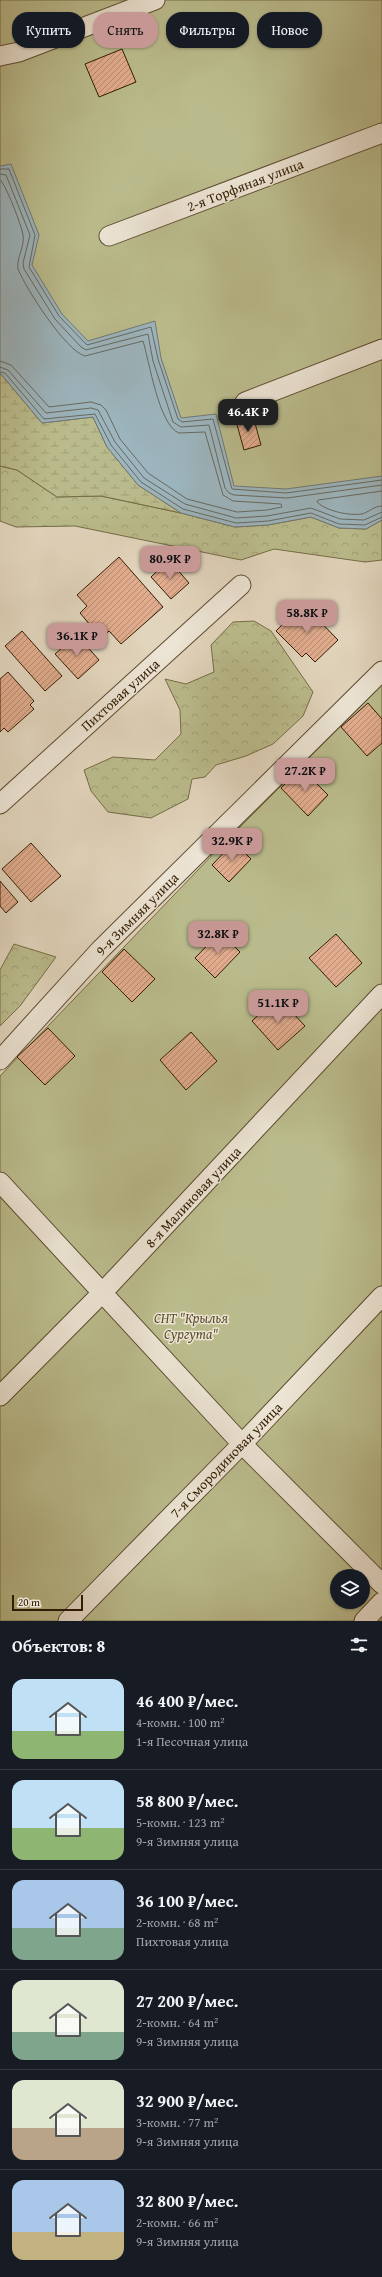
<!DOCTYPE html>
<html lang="ru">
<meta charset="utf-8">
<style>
body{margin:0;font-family:"Gentium Book Plus",serif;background:#242831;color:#f1f3f6;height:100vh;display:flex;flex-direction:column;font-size:15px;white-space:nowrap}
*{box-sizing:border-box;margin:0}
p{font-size:13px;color:#9ea1a6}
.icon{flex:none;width:22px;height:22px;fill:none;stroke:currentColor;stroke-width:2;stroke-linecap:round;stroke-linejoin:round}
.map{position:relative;height:1621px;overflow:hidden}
.details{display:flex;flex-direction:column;background:#171b24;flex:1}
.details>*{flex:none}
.top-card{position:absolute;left:12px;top:12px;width:358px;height:36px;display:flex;gap:8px}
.controls{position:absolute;left:330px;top:1569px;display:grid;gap:8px}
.controls a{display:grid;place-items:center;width:40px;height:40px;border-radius:50%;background:#171b24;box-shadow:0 1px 3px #0004;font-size:20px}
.scale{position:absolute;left:12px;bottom:10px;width:71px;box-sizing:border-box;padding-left:4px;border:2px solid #321d02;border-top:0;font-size:11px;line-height:14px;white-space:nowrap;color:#321d02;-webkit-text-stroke:3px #ece4d4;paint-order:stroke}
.price{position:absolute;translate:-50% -34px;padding:0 9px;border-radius:8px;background:#c59692;color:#111;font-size:13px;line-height:26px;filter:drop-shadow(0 1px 2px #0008)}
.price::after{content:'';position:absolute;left:50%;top:24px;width:12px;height:9px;margin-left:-6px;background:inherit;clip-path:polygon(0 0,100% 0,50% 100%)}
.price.current{background:#222;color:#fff}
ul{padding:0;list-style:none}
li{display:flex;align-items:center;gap:12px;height:100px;padding:0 12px}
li+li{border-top:1px solid #363941}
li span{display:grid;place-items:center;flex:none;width:112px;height:80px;border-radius:12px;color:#555}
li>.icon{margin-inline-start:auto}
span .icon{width:48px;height:48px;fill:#fffc;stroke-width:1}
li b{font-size:17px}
h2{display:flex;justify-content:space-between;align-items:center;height:48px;padding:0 12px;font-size:17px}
.pill{padding:0 14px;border-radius:16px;background:#171b24;box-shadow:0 1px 3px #0004;font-size:14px;line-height:36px}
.pill.current{background:#c59692;color:#111}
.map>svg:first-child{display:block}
.green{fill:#babb8c;stroke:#766c47;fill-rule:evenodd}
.forest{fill:url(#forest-crowns);stroke:#766c47}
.wetland{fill:url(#wetland-marsh);stroke:#766c47}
.water{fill:#9cb5be;stroke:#727873}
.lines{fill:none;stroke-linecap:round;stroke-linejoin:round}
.shore{stroke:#676960;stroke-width:1}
.building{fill:url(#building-hatch);stroke:#321d02}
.street-casing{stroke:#5e4b31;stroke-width:21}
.street{stroke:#ece4d4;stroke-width:19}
.labels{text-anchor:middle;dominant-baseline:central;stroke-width:3;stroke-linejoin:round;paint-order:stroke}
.street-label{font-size:14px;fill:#321d02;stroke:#ece4d4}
.park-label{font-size:14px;font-style:italic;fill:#5b4c2b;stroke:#ece4d4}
</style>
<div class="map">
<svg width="382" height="1621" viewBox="0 0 382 1621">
<defs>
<pattern id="forest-crowns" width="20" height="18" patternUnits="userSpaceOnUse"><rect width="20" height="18" fill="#babb8c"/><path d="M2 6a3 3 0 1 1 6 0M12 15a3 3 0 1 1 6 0" fill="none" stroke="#a0a077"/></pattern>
<pattern id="wetland-marsh" width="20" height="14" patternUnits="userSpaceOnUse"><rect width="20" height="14" fill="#babb8c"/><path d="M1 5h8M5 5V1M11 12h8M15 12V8" fill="none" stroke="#a0a077"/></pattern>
<pattern id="building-hatch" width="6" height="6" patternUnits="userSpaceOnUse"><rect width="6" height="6" fill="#e1ac8e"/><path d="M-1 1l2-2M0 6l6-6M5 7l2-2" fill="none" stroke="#b78b72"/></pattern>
</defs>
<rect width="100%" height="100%" fill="#e2d5bd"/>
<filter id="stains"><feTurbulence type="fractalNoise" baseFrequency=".005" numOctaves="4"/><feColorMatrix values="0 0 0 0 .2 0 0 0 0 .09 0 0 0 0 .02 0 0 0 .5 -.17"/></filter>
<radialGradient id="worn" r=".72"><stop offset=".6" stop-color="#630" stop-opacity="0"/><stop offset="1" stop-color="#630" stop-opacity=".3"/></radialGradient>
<path class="green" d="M0,0H382V520L339,528L311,517L268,525L235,527L181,513L101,496L57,497L17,470L0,466Z
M382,685V1621H0V1076L222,845ZM337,1576H363V1602H337Z"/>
<path class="forest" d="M0,466L17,470L57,497L101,496L181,513L235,527L268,525L311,517L339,528L366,529L382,520V560L365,562L274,549L241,560L75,526L16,527L0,521Z
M254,621L271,631L313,692L303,716L273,744L246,756L216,765L205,777L192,779L188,799L151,818L108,812L91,791L84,770L113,757L155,760L181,734L180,710L165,679L186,684L214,672L211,645L233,622Z
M14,944L56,957L20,1006L0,1026V970Z"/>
<path class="wetland" d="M0,373L42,423L93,417L107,447L138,485L181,513L101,496L57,497L17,470L0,466Z"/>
<path class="water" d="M11,164L39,235L32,265L62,314L88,341L155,321L161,358L181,418L216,414L234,486L286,489L382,476V520L366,529L339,528L311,517L268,525L235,527L181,513L138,485L107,447L93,417L42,423L0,373V166Z"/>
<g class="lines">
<path class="shore" d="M0,169H9L35,235L29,267L59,316L87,345L151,327L158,359L178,419L182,422L213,419L232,489L286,493L382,480
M0,174L6,175L30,235L23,263L24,269L55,319L81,347L86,350L148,334L153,361L173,422L181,427L209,425L225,488L229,493L234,495L287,498L382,485
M0,180C6,184 22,227 23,235C25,247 16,258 18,269C26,289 66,351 85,356L143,341C149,360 159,426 179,433L205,432L223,495L233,501L281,504L282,507L267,510L237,512L187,499L148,473L120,439L106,410L101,405L91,402L49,407L11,365L0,361
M0,367L8,370L46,413L91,408L98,410L115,442L144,478L185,504L236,518L267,516L311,508L340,519L364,520L382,512
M0,372L5,373L44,419L95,414L111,445L141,482L183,509L236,523L268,521L311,513L339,524L365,525L382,517
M382,491L318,500L317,502C326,511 349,516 362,514C369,512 374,506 382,506"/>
</g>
<path class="building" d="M122,49L136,82L99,97L85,64Z
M253,416L261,445L244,450L236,421Z
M119,557L163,607L121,644L109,631L101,638L80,613L87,606L77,595Z
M169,560L189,583L171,599L151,577Z
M303,604L338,640L315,662L306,653L302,657L276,631Z
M22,631L62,676L45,691L5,646Z
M77,635L99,660L78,679L55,654Z
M8,672L34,701L30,705L34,709L8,732L4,728L0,732V679Z
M368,703L382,719V743L367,756L341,727Z
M301,768L328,795L308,816L281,788Z
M234,842L251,859L229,882L212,865Z
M31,843L61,876L31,902L2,869Z
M0,881L18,902L6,913L0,906Z
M220,932L240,952L215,978L195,958Z
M336,934L362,963L336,987L309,958Z
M124,949L155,979L132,1002L102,972Z
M278,997L305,1026L278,1050L252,1021Z
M48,1028L75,1056L45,1085L17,1057Z
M191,1032L217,1061L186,1090L160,1060Z"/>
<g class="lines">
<defs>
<path id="street" d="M0,56L19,52L155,0
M109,236L382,133
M245,402L382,349
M0,804L241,585
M0,1060L100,950L382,671
M0,1182L242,1444L382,1584
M0,1396L103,1292L382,994
M68,1621L242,1444L382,1296
M364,1621L382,1602"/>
</defs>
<use href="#street" class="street-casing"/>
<use href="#street" class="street"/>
</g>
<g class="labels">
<g class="street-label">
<text transform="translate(245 185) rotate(-21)">2-я Торфяная улица</text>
<text transform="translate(120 695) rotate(-42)">Пихтовая улица</text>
<text transform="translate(137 914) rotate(-45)">9-я Зимняя улица</text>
<text transform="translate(193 1197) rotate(-47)">8-я Малиновая улица</text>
<text transform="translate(226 1460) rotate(-46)">7-я Смородиновая улица</text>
</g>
<g class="park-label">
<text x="191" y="1318">CНТ "Крылья<tspan x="191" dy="16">Сургута"</tspan></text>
</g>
</g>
<rect width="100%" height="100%" filter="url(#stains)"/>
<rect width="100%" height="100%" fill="url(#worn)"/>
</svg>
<div class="controls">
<a><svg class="icon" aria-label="layers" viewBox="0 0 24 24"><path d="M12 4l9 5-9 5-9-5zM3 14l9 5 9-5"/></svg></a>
</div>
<div class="scale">20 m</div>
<b class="price current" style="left:248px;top:433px">46.4K ₽</b>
<b class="price" style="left:170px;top:580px">80.9K ₽</b>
<b class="price" style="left:307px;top:634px">58.8K ₽</b>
<b class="price" style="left:77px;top:657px">36.1K ₽</b>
<b class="price" style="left:305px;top:792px">27.2K ₽</b>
<b class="price" style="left:232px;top:862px">32.9K ₽</b>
<b class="price" style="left:218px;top:955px">32.8K ₽</b>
<b class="price" style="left:278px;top:1024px">51.1K ₽</b>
<div class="top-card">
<a class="pill">Купить</a>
<a class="pill current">Снять</a>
<a class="pill">Фильтры</a>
<a class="pill">Новое</a>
</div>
</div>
<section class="details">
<h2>Объектов: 8<svg class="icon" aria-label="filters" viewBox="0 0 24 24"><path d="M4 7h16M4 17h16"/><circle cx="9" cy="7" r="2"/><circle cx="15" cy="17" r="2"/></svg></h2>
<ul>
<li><span style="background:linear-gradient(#bfe0f5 65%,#8fb573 0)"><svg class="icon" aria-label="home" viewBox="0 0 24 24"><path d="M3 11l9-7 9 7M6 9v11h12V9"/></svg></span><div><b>46 400 ₽/мес.</b><p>4-комн. · 100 m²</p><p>1-я Песочная улица</p></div></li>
<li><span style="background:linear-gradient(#bfe0f5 60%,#8fb573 0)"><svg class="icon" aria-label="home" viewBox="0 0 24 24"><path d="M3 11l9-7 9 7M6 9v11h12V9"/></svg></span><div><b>58 800 ₽/мес.</b><p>5-комн. · 123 m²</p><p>9-я Зимняя улица</p></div></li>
<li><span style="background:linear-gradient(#a9c7e8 60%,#7fa58c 0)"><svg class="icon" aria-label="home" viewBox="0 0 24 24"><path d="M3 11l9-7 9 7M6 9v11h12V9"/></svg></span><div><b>36 100 ₽/мес.</b><p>2-комн. · 68 m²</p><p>Пихтовая улица</p></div></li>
<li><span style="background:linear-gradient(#dfe7d0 65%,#7fa58c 0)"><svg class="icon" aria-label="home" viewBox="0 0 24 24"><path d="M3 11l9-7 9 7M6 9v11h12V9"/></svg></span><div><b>27 200 ₽/мес.</b><p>2-комн. · 64 m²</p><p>9-я Зимняя улица</p></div></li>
<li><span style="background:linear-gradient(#dfe7d0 60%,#b9a48a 0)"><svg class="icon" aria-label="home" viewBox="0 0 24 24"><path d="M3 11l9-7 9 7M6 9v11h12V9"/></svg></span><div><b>32 900 ₽/мес.</b><p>3-комн. · 77 m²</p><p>9-я Зимняя улица</p></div></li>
<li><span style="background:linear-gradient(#a9c7e8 65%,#c2b280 0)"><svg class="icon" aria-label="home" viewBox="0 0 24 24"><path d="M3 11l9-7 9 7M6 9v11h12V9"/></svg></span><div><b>32 800 ₽/мес.</b><p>2-комн. · 66 m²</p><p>9-я Зимняя улица</p></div></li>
</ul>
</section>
